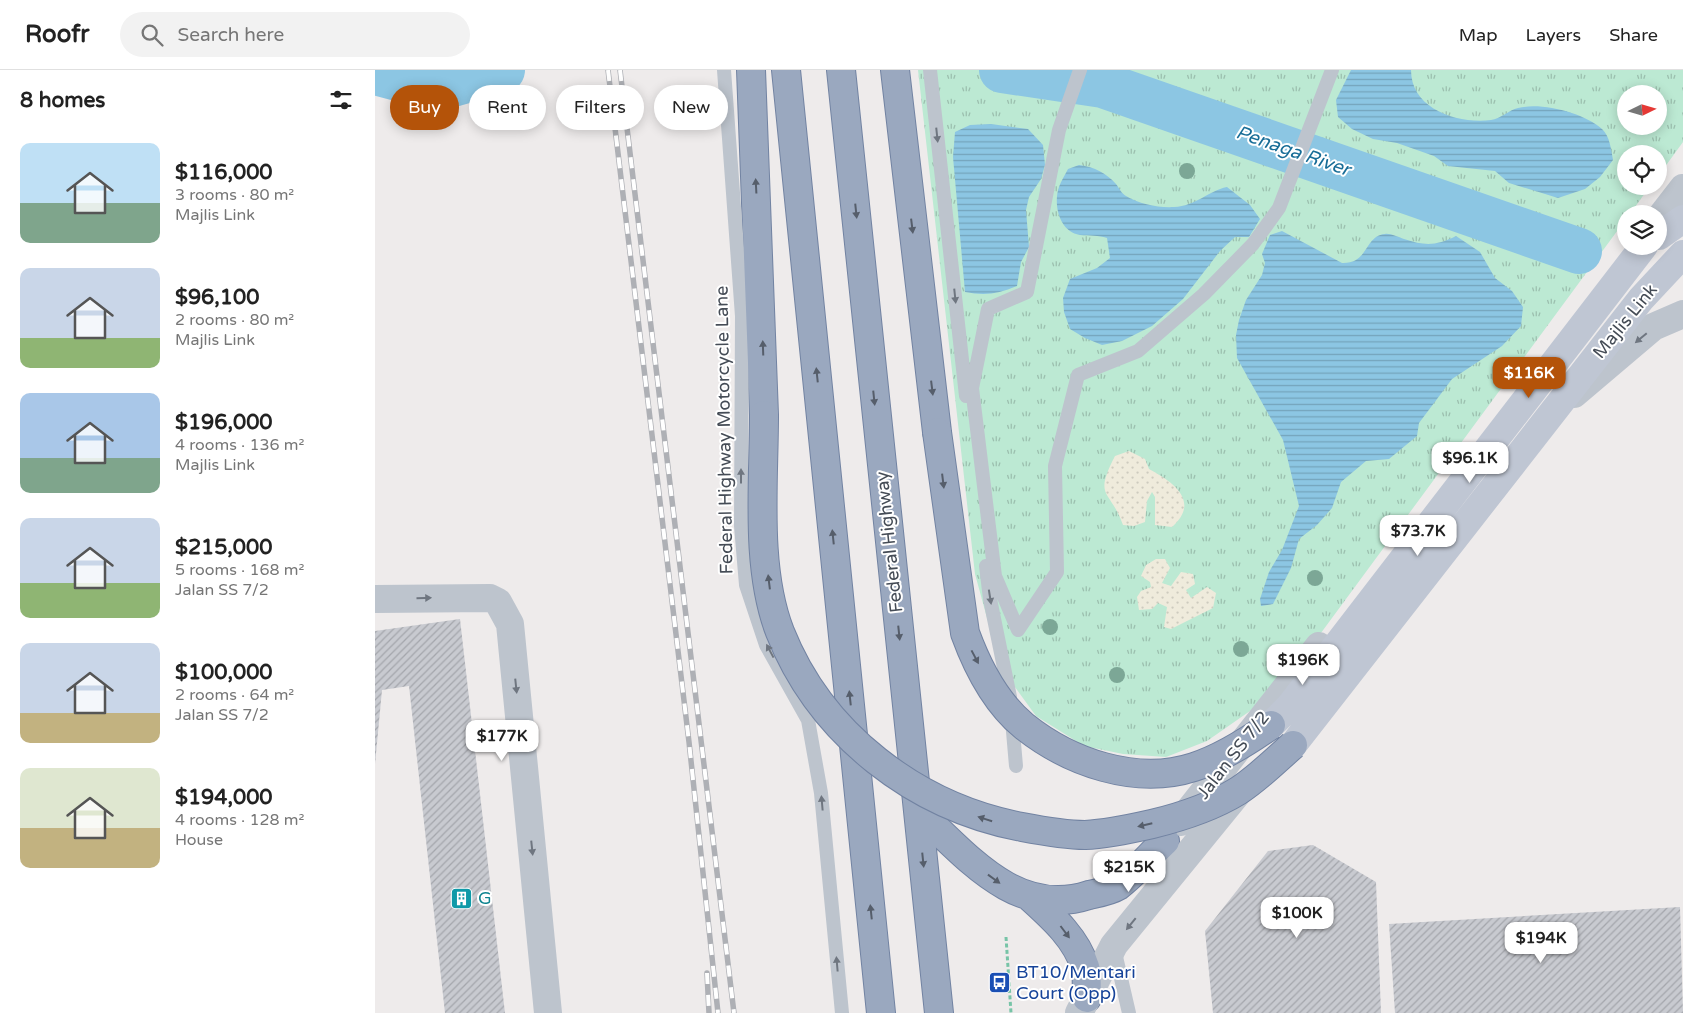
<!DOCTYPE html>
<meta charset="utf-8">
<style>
body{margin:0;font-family:"Varela Round",sans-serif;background:#f2f2f2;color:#222;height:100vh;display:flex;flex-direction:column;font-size:19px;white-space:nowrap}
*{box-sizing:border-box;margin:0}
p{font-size:16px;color:#767676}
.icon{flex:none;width:28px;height:28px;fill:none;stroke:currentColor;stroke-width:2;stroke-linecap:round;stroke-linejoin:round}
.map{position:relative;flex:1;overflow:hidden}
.panel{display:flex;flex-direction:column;background:#fff;width:375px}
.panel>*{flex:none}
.banner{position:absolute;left:15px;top:15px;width:475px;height:45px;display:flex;gap:10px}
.needle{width:32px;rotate:85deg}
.fabs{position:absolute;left:1242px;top:15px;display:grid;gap:10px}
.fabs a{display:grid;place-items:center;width:50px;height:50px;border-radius:50%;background:#fff;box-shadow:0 2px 12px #0003;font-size:25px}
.price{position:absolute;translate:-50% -42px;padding:0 11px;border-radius:10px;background:#fff;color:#222;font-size:16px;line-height:32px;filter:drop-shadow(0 1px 2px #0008)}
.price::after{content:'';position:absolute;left:50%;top:30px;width:15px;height:11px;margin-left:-8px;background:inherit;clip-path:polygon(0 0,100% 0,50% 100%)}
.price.active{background:#b45309;color:#fff}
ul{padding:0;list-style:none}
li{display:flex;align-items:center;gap:15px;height:125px;padding:0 20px}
li span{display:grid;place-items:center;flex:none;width:140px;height:100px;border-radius:10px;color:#555}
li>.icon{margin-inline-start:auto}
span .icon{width:60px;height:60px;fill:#fffc;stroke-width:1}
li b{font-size:21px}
h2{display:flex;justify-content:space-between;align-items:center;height:60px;padding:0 20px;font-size:21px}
.pill{padding:0 18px;border-radius:22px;background:#fff;box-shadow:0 2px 12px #0003;font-size:18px;line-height:45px}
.pill.active{background:#b45309;color:#fff}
header{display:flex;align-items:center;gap:30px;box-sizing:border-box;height:70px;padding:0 25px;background:#fff;border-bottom:1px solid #e0e0e0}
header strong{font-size:24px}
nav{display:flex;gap:28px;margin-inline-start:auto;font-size:18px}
.search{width:350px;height:45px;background:#f2f2f2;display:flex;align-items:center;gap:12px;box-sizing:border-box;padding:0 18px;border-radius:28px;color:#767676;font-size:19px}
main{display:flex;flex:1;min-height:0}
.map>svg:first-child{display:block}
.grass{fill:url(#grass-tufts);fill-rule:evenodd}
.sand{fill:url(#sand-dots)}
.water{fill:url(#water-rules)}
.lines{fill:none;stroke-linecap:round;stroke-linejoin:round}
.river{stroke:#8cc6e3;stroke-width:46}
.building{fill:url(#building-hatch)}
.trunk-casing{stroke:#7283a2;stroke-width:30}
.path{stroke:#77c4a7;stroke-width:3;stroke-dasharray:4 2.5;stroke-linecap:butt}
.service{stroke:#bdc4cd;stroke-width:14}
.minor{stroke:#bdc4cd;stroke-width:28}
.tertiary{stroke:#bdc4cd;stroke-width:28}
.secondary{stroke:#bfc6d3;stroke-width:28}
.trunk{stroke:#9aa8bf;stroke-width:28}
.rail-casing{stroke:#aeb0b5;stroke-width:5.5}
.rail{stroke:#fff;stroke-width:4;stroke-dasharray:11;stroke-linecap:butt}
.trunk-bridge-casing{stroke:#7283a2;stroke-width:30;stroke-linecap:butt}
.secondary-bridge{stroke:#bfc6d3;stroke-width:28}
.trunk-bridge{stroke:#9aa8bf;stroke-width:28}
.tree{fill:#7ca796}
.oneway{fill:#6f7680}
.oneway2{fill:#565e6b}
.labels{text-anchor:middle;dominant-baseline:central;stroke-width:4;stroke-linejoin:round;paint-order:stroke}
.street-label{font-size:18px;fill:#454c56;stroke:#fff}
.culture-label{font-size:18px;fill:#0d838f;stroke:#fff;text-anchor:start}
.transit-label{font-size:18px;fill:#164399;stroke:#fff;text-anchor:start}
.water-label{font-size:19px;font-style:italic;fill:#186d97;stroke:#fff}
</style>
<header>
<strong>Roofr</strong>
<div class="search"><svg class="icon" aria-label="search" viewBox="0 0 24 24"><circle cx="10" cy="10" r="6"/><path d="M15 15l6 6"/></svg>Search here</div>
<nav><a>Map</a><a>Layers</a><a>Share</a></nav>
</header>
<main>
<section class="panel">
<h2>8 homes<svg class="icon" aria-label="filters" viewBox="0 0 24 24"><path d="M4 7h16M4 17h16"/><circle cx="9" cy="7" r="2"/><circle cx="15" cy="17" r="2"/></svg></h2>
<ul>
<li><span style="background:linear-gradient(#bfe0f5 60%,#7fa58c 0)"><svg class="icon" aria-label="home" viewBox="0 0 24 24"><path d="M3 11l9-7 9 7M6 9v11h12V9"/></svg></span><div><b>$116,000</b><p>3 rooms · 80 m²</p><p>Majlis Link</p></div></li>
<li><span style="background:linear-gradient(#c9d6e8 70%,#8fb573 0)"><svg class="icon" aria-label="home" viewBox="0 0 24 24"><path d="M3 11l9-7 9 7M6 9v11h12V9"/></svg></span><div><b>$96,100</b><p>2 rooms · 80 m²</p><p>Majlis Link</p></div></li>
<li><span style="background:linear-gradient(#a9c7e8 65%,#7fa58c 0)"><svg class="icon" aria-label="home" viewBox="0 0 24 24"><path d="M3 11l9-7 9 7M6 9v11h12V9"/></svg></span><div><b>$196,000</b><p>4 rooms · 136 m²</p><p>Majlis Link</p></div></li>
<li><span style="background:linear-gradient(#c9d6e8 65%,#8fb573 0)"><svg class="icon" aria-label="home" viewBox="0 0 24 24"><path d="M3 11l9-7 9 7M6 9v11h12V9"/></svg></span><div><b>$215,000</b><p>5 rooms · 168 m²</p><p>Jalan SS 7/2</p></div></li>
<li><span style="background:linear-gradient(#c9d6e8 70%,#c2b280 0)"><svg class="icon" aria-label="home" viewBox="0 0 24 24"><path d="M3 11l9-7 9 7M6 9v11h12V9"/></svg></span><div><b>$100,000</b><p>2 rooms · 64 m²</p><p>Jalan SS 7/2</p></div></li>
<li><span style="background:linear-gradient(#dfe7d0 60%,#c2b280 0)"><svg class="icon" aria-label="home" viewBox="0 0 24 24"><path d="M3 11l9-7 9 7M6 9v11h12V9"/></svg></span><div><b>$194,000</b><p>4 rooms · 128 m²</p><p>House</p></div></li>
</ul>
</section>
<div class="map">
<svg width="1308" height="943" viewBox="0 0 1308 943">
<defs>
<pattern id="grass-tufts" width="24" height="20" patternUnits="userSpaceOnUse" patternTransform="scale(1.25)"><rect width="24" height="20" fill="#bce9d3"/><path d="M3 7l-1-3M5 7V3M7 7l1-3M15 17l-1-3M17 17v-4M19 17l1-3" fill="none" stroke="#9bbfae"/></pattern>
<pattern id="sand-dots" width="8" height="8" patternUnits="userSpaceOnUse" patternTransform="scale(1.25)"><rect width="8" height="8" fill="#efebdc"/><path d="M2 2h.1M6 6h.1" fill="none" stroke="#cecbbf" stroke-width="1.8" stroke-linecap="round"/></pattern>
<pattern id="water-rules" width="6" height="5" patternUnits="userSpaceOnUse" patternTransform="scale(1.25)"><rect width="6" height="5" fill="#8cc6e3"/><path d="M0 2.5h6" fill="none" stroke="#74a3bb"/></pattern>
<pattern id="building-hatch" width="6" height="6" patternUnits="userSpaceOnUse" patternTransform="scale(1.25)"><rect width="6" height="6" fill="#c8cad0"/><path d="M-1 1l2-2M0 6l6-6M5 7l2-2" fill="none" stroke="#a4a6ac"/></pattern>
</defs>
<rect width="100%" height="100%" fill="#eeebeb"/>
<path class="grass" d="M543,0H1308V72L1284,105V84H1251V116H1275L1255,144H1251V149L929,586L875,641L832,671L791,687L748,684L709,676L661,646L634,609L615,559L600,504ZM1251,24H1284V56H1251Z"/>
<path class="sand" d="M754,381L770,389L774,399C798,412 826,431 797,457L780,455V427L777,422L772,431L770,452L759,456L748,455C735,418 718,429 740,386Z
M781,489H790L795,498L787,513L796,516L806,502L818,504L820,514L811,520L816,528L832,517L841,523L838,538L796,559L789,557L792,537L783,533L777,539L764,540L762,527L766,521L776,517L775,512L766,506L771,495Z"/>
<path class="water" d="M976,0H1036C1036,39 1082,54 1116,50C1125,49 1134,40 1143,38C1167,32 1209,43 1227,59C1235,66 1236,80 1238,90L1225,107L1210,119L1183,128L1134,113L1120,101L1073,96L1059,86L1022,73L998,69L977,59L963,47L961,30Z
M616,54L653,59L668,75L670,95L666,109L654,127L651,140L654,177L646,192L642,216C623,224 610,226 590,222L578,87L580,62L595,55Z
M704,95C720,97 731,103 741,114C744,118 747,124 751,126C764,134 784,138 799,137C821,136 833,121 852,117L875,135L885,149L874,167H860L845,181L808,229L777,256L747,271L727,275L710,268L695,259L689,242L688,228L695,209L722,198L735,188L732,168C723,165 715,166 705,165C684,162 678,134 684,117C686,111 690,105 693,99Z
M907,161L967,193C994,194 989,166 1010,164C1015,163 1023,167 1029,169C1050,176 1061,176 1081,166L1105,182L1120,208L1137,221L1148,237L1146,256L1127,276L1077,309L1044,353L1042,366L1014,389L991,391L966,412L957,438L942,455L924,469L916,498L898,534L886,536L885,529L894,502L907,480L924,436L908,370L862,288L861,265L864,250L871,230L887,205L890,193L887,184L895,165Z"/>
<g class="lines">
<path class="river" d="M627,0L728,15L1204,181
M0,2L49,15L78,14L127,0"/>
</g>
<path class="building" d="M85,549L130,943H70L34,616L7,620L0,694V561Z
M938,775L1001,812L1006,943H838L830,861L893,781Z
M1305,837L1308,943H1020L1014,854Z"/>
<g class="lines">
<defs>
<path id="trunk" d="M376,0L389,345
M411,0L506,943
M466,0L564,943
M520,0L562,362
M543,741C591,785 641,849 714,825C723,823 735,821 743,816C760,803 775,785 790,771
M655,827C677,847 701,868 710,897C713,906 711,918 712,928"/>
</defs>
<use href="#trunk" class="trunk-casing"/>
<path class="path" d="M631,867L636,943"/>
<path class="service" d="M349,0L367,246L366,456L371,515L391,575L433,650L446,723L467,943
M555,0L591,326
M705,0L684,60L652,222L613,239L597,318L620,506L643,560L682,502L680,396L703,305L763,281L829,224L878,174L904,138L957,0
M611,496L615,529L635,627L641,696
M739,878L754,943"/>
<path class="minor" d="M0,529L115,528L123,532L135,554L173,943"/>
<path class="tertiary" d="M1284,149L1308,118
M1199,324L1278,257L1308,244
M805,752L944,576
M704,943L739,875L867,718"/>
<path class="secondary" d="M1284,166L1308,149"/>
<use href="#trunk" class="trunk"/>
<defs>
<path id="rail" d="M233,0L314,672L343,943
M245,0L359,943
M332,903L334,943"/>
</defs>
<use href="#rail" class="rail-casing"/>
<use href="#rail" class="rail"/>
<defs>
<path id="trunk-bridge" d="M389,345C389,413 380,498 405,562C446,665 541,737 647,757C668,761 689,765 710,765C732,764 755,759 777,754C806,747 837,737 863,721C883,708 900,691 918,675
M562,362L590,563C602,596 621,633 649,656C694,692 761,716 819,697C847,688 872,672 896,655"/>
</defs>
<use href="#trunk-bridge" class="trunk-bridge-casing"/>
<path class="secondary-bridge" d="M896,655L915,636L1269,176
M918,675L1266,229L1308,184"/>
<use href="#trunk-bridge" class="trunk-bridge"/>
</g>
<g class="tree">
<circle cx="812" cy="101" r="8"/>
<circle cx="940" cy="508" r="8"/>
<circle cx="675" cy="557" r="8"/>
<circle cx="866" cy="579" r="8"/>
<circle cx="742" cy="605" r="8"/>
</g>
<defs><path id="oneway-solid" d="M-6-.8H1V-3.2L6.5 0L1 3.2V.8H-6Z" transform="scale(1.25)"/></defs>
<g class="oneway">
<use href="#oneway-solid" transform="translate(562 65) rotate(84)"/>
<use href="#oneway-solid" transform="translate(580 226) rotate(84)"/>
<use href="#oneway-solid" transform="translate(1266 268) rotate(140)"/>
<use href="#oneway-solid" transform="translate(366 406) rotate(-90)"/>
<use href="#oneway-solid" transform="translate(615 527) rotate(81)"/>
<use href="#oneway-solid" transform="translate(49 528) rotate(-1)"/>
<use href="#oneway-solid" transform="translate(395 581) rotate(-118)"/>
<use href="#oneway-solid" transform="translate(141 616) rotate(84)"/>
<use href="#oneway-solid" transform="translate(447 733) rotate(-95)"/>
<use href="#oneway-solid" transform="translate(157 778) rotate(84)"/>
<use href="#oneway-solid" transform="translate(756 854) rotate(129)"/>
<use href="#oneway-solid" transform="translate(462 894) rotate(-95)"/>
</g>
<g class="oneway2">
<use href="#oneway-solid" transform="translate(381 116) rotate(-93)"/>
<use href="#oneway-solid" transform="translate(481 141) rotate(84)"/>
<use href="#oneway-solid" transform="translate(537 156) rotate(83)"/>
<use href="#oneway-solid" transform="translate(388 278) rotate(-92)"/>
<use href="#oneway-solid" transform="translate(442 305) rotate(-96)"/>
<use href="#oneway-solid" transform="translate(557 318) rotate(83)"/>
<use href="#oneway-solid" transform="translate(499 328) rotate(84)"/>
<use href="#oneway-solid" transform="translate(568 411) rotate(83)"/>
<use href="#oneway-solid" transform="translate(458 467) rotate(-96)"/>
<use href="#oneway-solid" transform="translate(394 512) rotate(-97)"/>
<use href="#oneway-solid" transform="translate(524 563) rotate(84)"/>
<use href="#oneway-solid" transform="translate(600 587) rotate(62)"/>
<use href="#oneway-solid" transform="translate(475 628) rotate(-96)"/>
<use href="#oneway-solid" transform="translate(610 749) rotate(-162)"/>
<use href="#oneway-solid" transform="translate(770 755) rotate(167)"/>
<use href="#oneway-solid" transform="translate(548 790) rotate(84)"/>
<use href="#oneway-solid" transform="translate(619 809) rotate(36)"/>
<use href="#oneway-solid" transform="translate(496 842) rotate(-96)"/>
<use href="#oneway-solid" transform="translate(690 862) rotate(53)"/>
</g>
<defs>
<symbol id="building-square" viewBox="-11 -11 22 22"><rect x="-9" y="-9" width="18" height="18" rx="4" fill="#0f9aa8" stroke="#fff"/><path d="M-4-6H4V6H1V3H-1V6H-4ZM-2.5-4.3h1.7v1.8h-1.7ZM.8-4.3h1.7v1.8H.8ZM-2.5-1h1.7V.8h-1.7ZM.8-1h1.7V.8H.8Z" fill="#fff"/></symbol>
<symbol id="bus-square" viewBox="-11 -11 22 22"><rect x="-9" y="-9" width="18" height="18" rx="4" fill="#1a4fb4" stroke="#fff"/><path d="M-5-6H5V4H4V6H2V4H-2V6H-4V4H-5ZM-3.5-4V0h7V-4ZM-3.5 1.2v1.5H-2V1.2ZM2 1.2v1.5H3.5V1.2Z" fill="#fff"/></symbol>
</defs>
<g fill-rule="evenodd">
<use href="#building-square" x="74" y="816" width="25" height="25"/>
<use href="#bus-square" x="612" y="900" width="25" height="25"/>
</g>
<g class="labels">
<g class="street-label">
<text transform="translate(1250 251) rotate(-51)">Majlis Link</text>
<text transform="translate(349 360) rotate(-91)">Federal Highway Motorcycle Lane</text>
<text transform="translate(514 472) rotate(-96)">Federal Highway</text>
<text transform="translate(858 685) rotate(-52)">Jalan SS 7/2</text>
</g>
<g class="culture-label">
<text x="103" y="828">G</text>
</g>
<g class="transit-label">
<text x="641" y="902">BT10/Mentari<tspan x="641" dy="21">Court (Opp)</tspan></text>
</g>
<g class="water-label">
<text transform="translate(918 81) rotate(19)">Penaga River</text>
</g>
</g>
</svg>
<div class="fabs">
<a><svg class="needle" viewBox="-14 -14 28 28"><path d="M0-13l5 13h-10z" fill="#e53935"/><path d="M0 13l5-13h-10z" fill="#767676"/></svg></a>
<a><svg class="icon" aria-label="locate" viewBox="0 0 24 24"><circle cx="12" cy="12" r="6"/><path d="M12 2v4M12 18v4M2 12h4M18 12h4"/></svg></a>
<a><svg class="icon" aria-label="layers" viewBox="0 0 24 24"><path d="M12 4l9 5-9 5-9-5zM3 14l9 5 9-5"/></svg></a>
</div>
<b class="price active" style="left:1154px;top:329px">$116K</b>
<b class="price" style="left:1095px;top:414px">$96.1K</b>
<b class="price" style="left:1043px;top:487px">$73.7K</b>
<b class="price" style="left:928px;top:616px">$196K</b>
<b class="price" style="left:127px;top:692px">$177K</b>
<b class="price" style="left:754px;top:823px">$215K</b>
<b class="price" style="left:922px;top:869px">$100K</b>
<b class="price" style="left:1166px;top:894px">$194K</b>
<div class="banner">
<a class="pill active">Buy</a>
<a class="pill">Rent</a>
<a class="pill">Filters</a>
<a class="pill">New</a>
</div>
</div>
</main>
